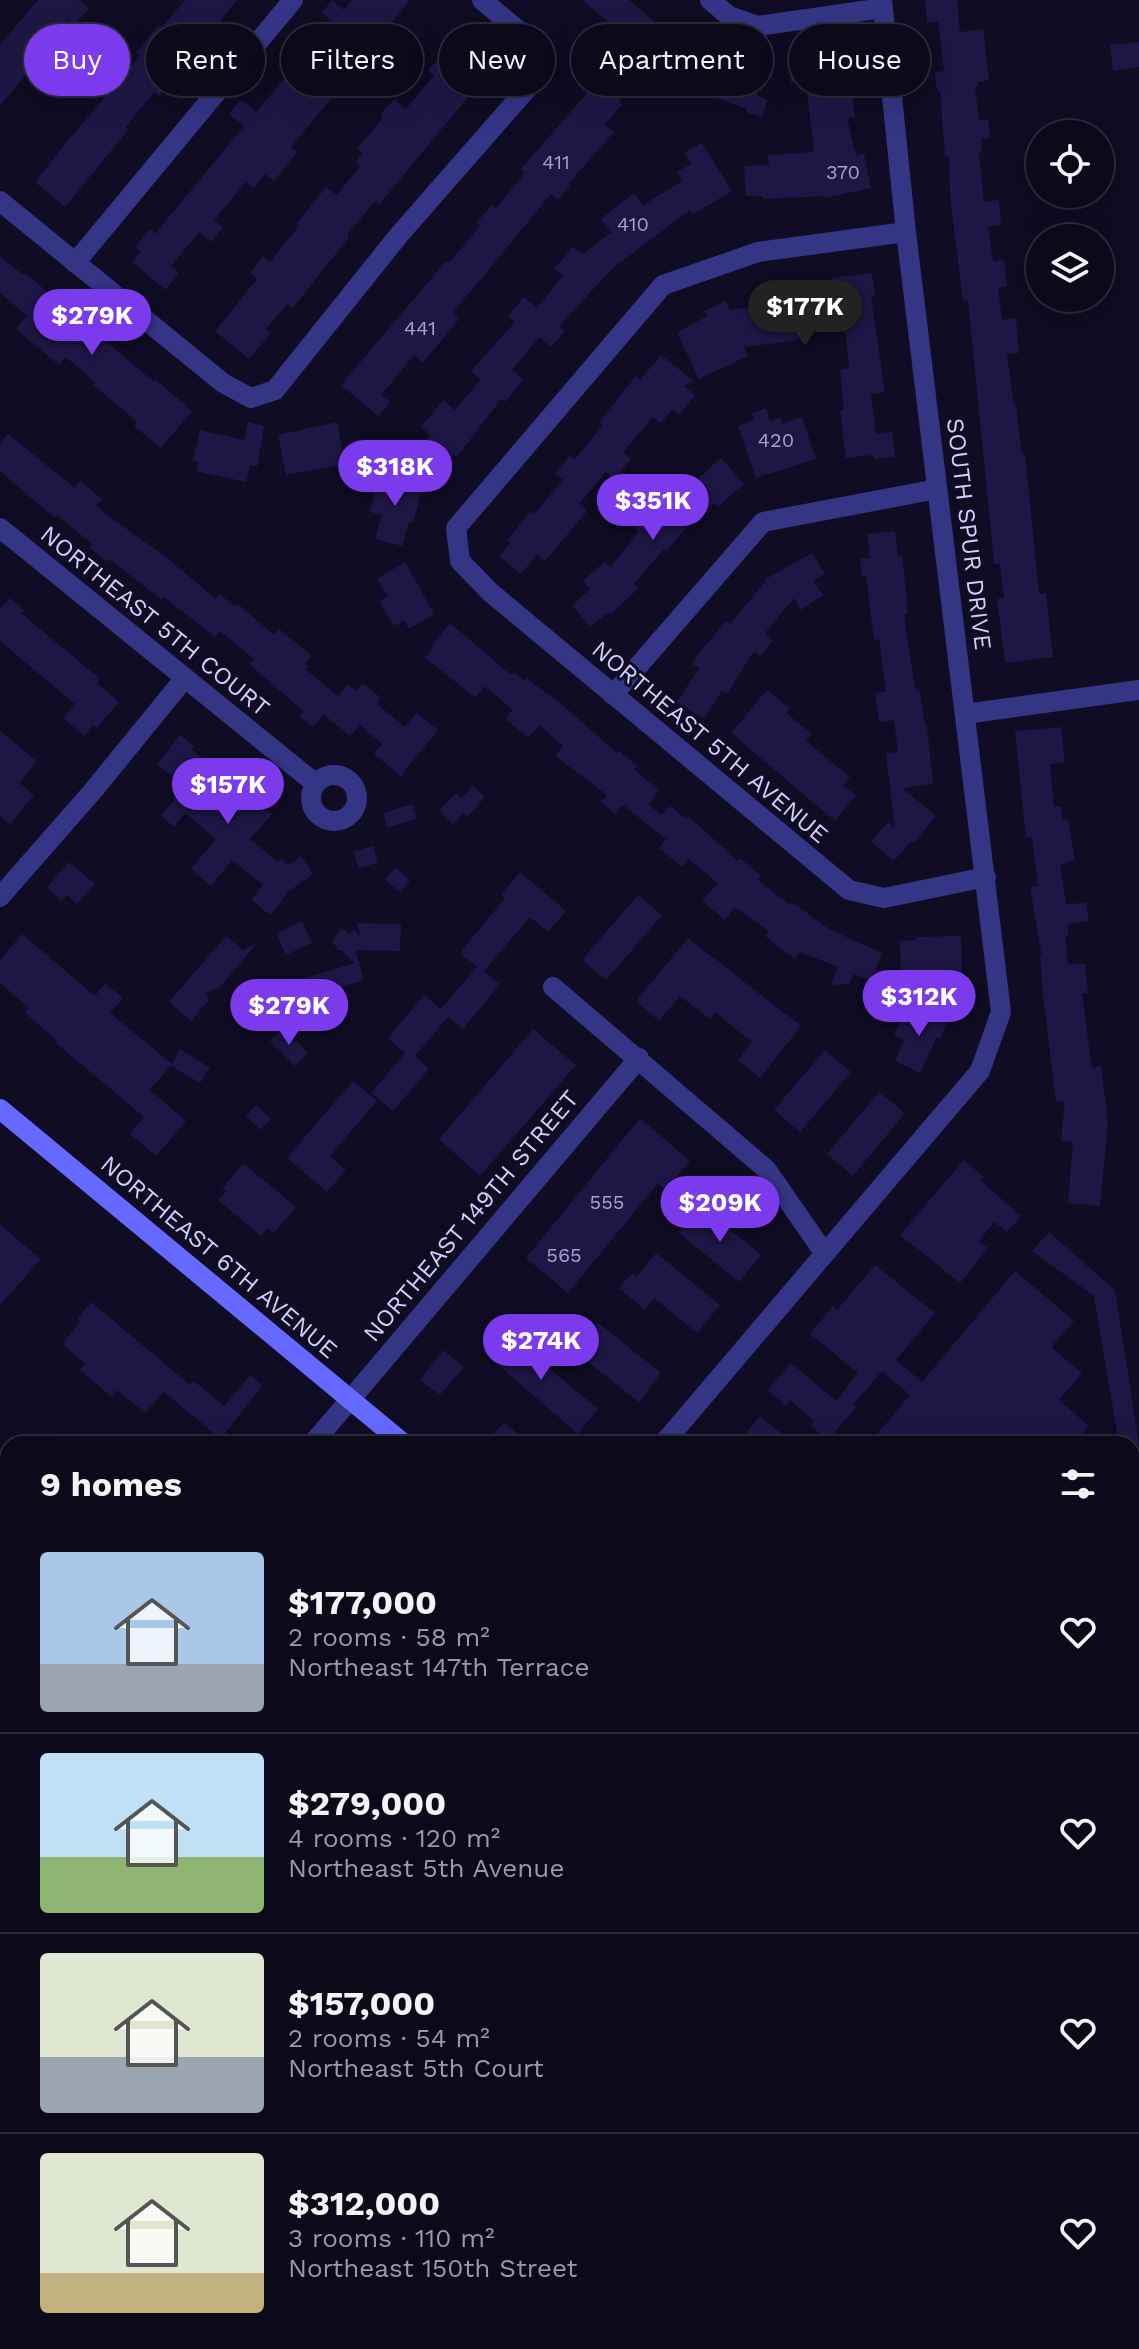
<!DOCTYPE html>
<meta charset="utf-8">
<style>
body{margin:0;font-family:"Work Sans",sans-serif;background:#191727;color:#f1f3f6;height:100vh;display:flex;flex-direction:column;font-size:30px;white-space:nowrap}
*{box-sizing:border-box;margin:0}
p{font-size:26px;color:#9a9aa2}
.icon{flex:none;width:44px;height:44px;fill:none;stroke:currentColor;stroke-width:2;stroke-linecap:round;stroke-linejoin:round}
.map{position:relative;flex:1;overflow:hidden}
.sheet{position:absolute;left:0px;top:1436px;width:1140px;height:914px;display:flex;flex-direction:column;background:#0b091a;border-radius:24px 24px 0 0;box-shadow:0 8px 32px #0002,0 0 0 2px #2b2a39}
.sheet>*{flex:none}
.guide{position:absolute;left:24px;top:24px;width:1092px;height:72px;display:flex;gap:16px}
.controls{position:absolute;left:1026px;top:120px;display:grid;gap:16px}
.controls a{display:grid;place-items:center;width:88px;height:88px;border-radius:50%;background:#0b091a;box-shadow:0 8px 32px #0002,0 0 0 2px #2b2a39;font-size:40px}
.price{position:absolute;translate:-50% -68px;padding:0 18px;border-radius:28px;background:#7c3aed;color:#fff;font-size:26px;line-height:52px;filter:drop-shadow(0 2px 4px #0008)}
.price::after{content:'';position:absolute;left:50%;top:48px;width:24px;height:18px;margin-left:-12px;background:inherit;clip-path:polygon(0 0,100% 0,50% 100%)}
.price.current{background:#222;color:#fff}
ul{padding:0;list-style:none}
li{display:flex;align-items:center;gap:24px;height:200px;padding:0 40px}
li+li{border-top:2px solid #2b2a39}
li span{display:grid;place-items:center;flex:none;width:224px;height:160px;border-radius:8px;color:#555}
li>.icon{margin-inline-start:auto}
span .icon{width:96px;height:96px;fill:#fffc;stroke-width:1}
li b{font-size:34px}
h2{display:flex;justify-content:space-between;align-items:center;height:96px;padding:0 40px;font-size:34px}
.pill{padding:0 28px;border-radius:36px;background:#0b091a;box-shadow:0 8px 32px #0002,0 0 0 2px #2b2a39;font-size:28px;line-height:72px}
.pill.current{background:#7c3aed;color:#fff}
.map>svg:first-child{display:block}
.building{fill:#1e1745}
.lines{fill:none;stroke-linecap:round;stroke-linejoin:round}
.minor{stroke:#343585;stroke-width:20}
.tertiary{stroke:#343585;stroke-width:20}
.secondary{stroke:#6569ff;stroke-width:20}
.labels{text-anchor:middle;dominant-baseline:central;stroke-width:6;stroke-linejoin:round;paint-order:stroke}
.number-label{font-size:20px;fill:#a5a0d0}
.street-label{font-size:24px;fill:#d2ceff;stroke:#0f0c23}
</style>
<div class="map">
<svg width="1139" height="2349" viewBox="0 0 1139 2349">
<rect width="100%" height="100%" fill="#0f0c23"/>
<path class="building" d="M38,0H79L89,8L74,26L67,20L34,59L37,61L0,106V45Z
M185,0H237L159,96L154,92L125,128L128,130L65,207L35,182L70,138L140,56L136,53L159,25L162,27Z
M332,0L344,10L352,0H410L385,30L380,26L326,88L334,95L291,147L297,152L274,181L265,174L254,189L246,182L214,220L223,227L211,242L199,232L171,266L179,273L166,290L132,262L141,251L135,247L150,229L155,234L244,126L229,114L241,100L256,112L333,22L322,13Z
M582,0H629L687,49L668,72Z
M925,0H957L960,32L983,29L989,80L977,82L978,86H975L979,120L988,119L990,138L981,139L982,153H979L984,202L999,200L1001,225L988,227L993,261L1004,260L1007,287L998,288L1002,320L1016,318L1019,353L1007,354L1014,406L1016,405L1022,455L1025,454L1039,594L1046,593L1053,657L1005,663L997,599L1004,598L1000,564H994L968,300L963,301L950,196L949,156L945,157L940,91H937L935,72L944,71L938,22L927,23Z
M465,30L500,58L379,205L375,201L347,235L349,237L293,308L287,304L266,329L271,333L249,359L215,331L257,279L250,273L263,256L270,262L299,226L296,224L326,187L337,195L360,166L355,162L362,153L357,149L383,118L380,115L394,99L406,109L434,75L428,70Z
M1139,42V67L1113,71L1110,45Z
M847,56L855,117L847,118L856,156L864,154L871,188L824,198V196L763,199L762,196H746L744,166L769,165L768,155L814,152L806,81L791,83L789,64Z
M704,57L720,62L721,58L764,73L756,95L768,100L762,117L746,112L747,109L707,95L709,88L695,83Z
M601,77L623,96L619,101L622,104L605,125L614,132L568,184L570,186L558,200L551,194L481,279L452,313L459,319L423,363L414,355L381,395L390,402L378,416L341,385L446,261L449,263L480,226L476,223L492,205L496,208L525,173L521,169Z
M702,143L732,191L692,215L690,210L613,268L559,326L565,331L551,347L539,337L512,370L523,380L505,402L501,399L457,457L454,454L437,474L414,454L430,435L421,427L443,400L455,410L481,379L471,371L515,322L508,316L524,297L537,308L563,276L554,269L573,247L583,254L612,232L601,219L634,193L643,205L682,181L677,172L691,164L684,153Z
M0,256L23,275L25,273L153,381L155,379L192,411L161,448L134,426L137,422L127,413L93,385L95,382L66,357L59,365L16,329L27,316L0,293Z
M872,273L875,296L871,297L885,392L871,394L876,434L892,432L895,457L874,459L873,455L846,458L840,411L844,410L840,369L849,368L846,333H843L842,322L801,328L799,340L744,347L748,356L699,379L677,333L707,316L704,311L725,301L730,310L776,304L775,288L798,285L801,302L835,297L832,278Z
M661,355L694,381L684,386L695,395L679,415L672,409L661,423L653,417L623,452L631,459L614,479L606,472L579,504L587,511L545,561L537,555L521,574L499,556L510,543L507,540L531,511L534,514L563,480L555,473L570,456L575,459L603,425L599,422L636,376L640,380Z
M766,408L770,421L780,417L782,424L802,417L816,459L756,478L738,426L754,420L752,413Z
M248,422L264,426L257,467L250,465L246,482L196,471L198,462L193,460L200,430L244,440Z
M337,422L345,464L286,475L278,435Z
M8,434L75,488L80,481L102,499L96,505L102,511L167,558L216,599L220,594L235,607L238,604L274,635L279,629L312,656L305,664L309,667L306,670L338,696L348,684L356,691L363,683L381,698L377,704L405,727L416,713L438,730L402,774L403,778L374,754L382,744L360,725L350,736L323,714L313,727L299,716L303,711L249,664L254,659L220,631L215,637L164,597L162,600L109,559L107,562L89,547L92,544L57,515L55,518L37,503L0,471V443Z
M721,458L744,484L717,507L714,503L685,529L666,551L664,549L634,584L639,588L611,614L608,612L591,627L572,606L590,589L583,581L605,561L610,567L639,532L632,525L650,502L661,511Z
M380,474L423,485L413,523L409,522L402,546L375,539L382,515L370,512Z
M895,531L898,556H902L905,583L908,614L904,615L911,663L915,689L919,688L925,726H927L933,784L902,788L936,816L914,843L911,841L894,861L871,842L888,822L895,828L886,753L898,752L894,720L879,722L875,693L886,692L879,639L874,640L866,575L862,576L860,559L870,558L867,534Z
M812,553L825,574L813,581L823,595L801,610L794,598L765,633L773,641L760,656L754,651L727,694L722,691L704,719L677,702L699,668L692,664L701,651L726,621L730,624L765,582L764,580Z
M405,562L434,614L409,629L404,620L394,626L379,602L388,596L377,579Z
M10,598L24,610L21,613L100,679L97,683L119,702L97,728L93,725L84,736L63,718L75,704L0,641V609Z
M450,623L511,675L514,672L524,681L526,678L566,708L617,753L619,751L637,766L634,769L658,790L649,805L662,815L670,806L686,819L688,816L738,861L740,858L761,876L758,880L790,905L792,902L829,929L882,953L871,981L854,974L849,984L831,985L838,967L800,952L795,959L766,937L769,931L738,909L734,908L725,920L702,901L718,883L688,859L682,867L659,848L666,839L623,805L615,814L601,802L607,795L555,756L563,746L539,725L528,738L506,719L513,710L485,686L475,697L425,658L432,649L430,648Z
M767,690L790,709L786,713L812,734L806,741L850,777L843,785L856,795L835,821L731,733Z
M1061,727L1065,762L1050,764L1054,807L1061,806L1063,820L1068,819L1075,860L1060,864L1066,904L1086,903L1089,921L1067,924L1069,935L1065,936L1068,964H1085L1088,993H1082L1087,1032L1092,1068L1101,1066L1108,1121L1100,1206L1068,1203L1073,1142L1061,1141L1065,1101L1056,1102L1043,995L1040,957H1042L1030,887L1038,886L1032,837H1026L1015,731Z
M0,731L37,761L19,783L34,795L10,824L0,816Z
M180,735L194,746L191,749L228,779L243,790L246,787L267,804L264,807L272,814L250,839L278,862L281,859L289,865L301,856L313,874L289,891L270,915L251,900L263,885L232,860L211,886L191,869L216,839L185,813L174,827L161,816L185,787L157,764Z
M473,786L485,797L467,817L464,813L453,824L439,810L456,793L461,798Z
M412,804L417,818L388,828L383,813Z
M373,846L378,863L358,868L354,851Z
M69,862L95,884L77,904L67,895L62,901L47,887Z
M396,867L410,881L400,892L385,880Z
M520,872L566,911L548,932L530,917L484,971L500,984L463,1029L448,1017L415,1056L429,1069L393,1111L371,1093L405,1053L388,1038L424,995L441,1009L477,967L460,953L505,898L501,895Z
M638,895L662,915L606,980L582,960Z
M302,921L312,943L286,955L276,934Z
M357,923L401,924L400,951L355,950L364,980L308,997L302,979L355,963L340,950H336L338,948L331,942L342,928L349,934L354,929L361,939Z
M22,934L95,996L105,983L123,998L110,1013L172,1064L150,1090L186,1121L156,1156L130,1134L144,1117L56,1043L57,1041L25,1013L29,1008L0,983V960Z
M226,936L242,949L240,951L257,943L220,987L206,993L209,1000L191,1021L169,1002Z
M961,936L962,981L901,982L900,941L916,940V937Z
M688,938L801,1026L760,1078L738,1060L752,1042L715,1012L710,1019L680,996L659,1021L636,1001Z
M919,1006L949,1019L940,1039L937,1037L920,1073L895,1061L904,1040L894,1035L902,1018L912,1022Z
M283,1028L308,1053L295,1066L270,1041Z
M533,1029L576,1065L480,1176L439,1139Z
M180,1049L210,1068L200,1083L171,1066Z
M825,1050L851,1072L800,1132L774,1110Z
M353,1081L377,1101L330,1156L346,1170L327,1192L287,1158Z
M879,1092L905,1113L853,1176L827,1154Z
M256,1105L271,1119L261,1130L246,1116Z
M640,1118L690,1161L665,1190L658,1183L568,1293L526,1258Z
M964,1160L984,1177L981,1181L1021,1216L1007,1232L994,1222L979,1241L988,1248L960,1283L900,1235Z
M243,1163L296,1207L274,1233L268,1228L261,1236L218,1200L226,1191L222,1189Z
M700,1205L761,1255L739,1282L678,1232Z
M0,1225L41,1259L0,1305Z
M1049,1232L1115,1290L1139,1444H1119L1094,1296L1032,1251Z
M656,1253L720,1305L697,1333L654,1298L645,1310L619,1288L632,1273L637,1277Z
M875,1265L935,1313L896,1360L922,1382L1015,1271L1074,1321L1051,1347L1082,1373L1059,1400L1089,1426L1074,1444H869L910,1395L882,1371L853,1405L856,1407L828,1440L811,1426L814,1421L790,1400L786,1406L768,1390L791,1363L836,1401L858,1373L810,1334L833,1306L837,1310Z
M91,1302L190,1385L194,1381L224,1406L250,1375L262,1385L221,1439L164,1392L145,1413L117,1390L112,1397L80,1370L85,1363L62,1344L80,1322L77,1319Z
M598,1323L661,1373L639,1402L575,1352Z
M503,1330L598,1409L578,1434L483,1352Z
M443,1350L464,1367L440,1395L420,1380Z
M760,1416L794,1444H737Z
M504,1422L530,1444H485Z"/>
<g class="lines">
<path class="minor" d="M710,0L729,16L757,26L883,8
M0,201L223,383L251,398L275,390L399,235L532,83L538,58L520,32L482,0
M906,232L758,252L663,285L456,528L460,561L490,592L849,890L884,898L986,877
M75,263L293,0
M0,528L316,784
M613,695L763,522L937,489
M965,714L1139,690
M311 798a23 23 0 1 1 46 0a23 23 0 1 1-46 0Z
M0,897L92,792L184,679
M553,987L766,1169L825,1254
M350,1400L639,1058
M663,1444L980,1071L1001,1012L906,232L882,0
M0,2039L8,2046
M0,2339L12,2349
M314,2349L320,2342"/>
<path class="tertiary" d="M312,1444L350,1400
M0,1816L8,1807"/>
<path class="secondary" d="M0,1109L404,1444
M1132,2042L1139,2048"/>
</g>
<g class="labels">
<g class="number-label">
<text x="556" y="162">411</text>
<text x="843" y="172">370</text>
<text x="633" y="224">410</text>
<text x="420" y="328">441</text>
<text x="776" y="440">420</text>
<text x="607" y="1202">555</text>
<text x="564" y="1255">565</text>
</g>
<g class="street-label">
<text transform="translate(969 534) rotate(83)">SOUTH SPUR DRIVE</text>
<text transform="translate(155 621) rotate(39)">NORTHEAST 5TH COURT</text>
<text transform="translate(710 742) rotate(40)">NORTHEAST 5TH AVENUE</text>
<text transform="translate(471 1216) rotate(-50)">NORTHEAST 149TH STREET</text>
<text transform="translate(219 1257) rotate(40)">NORTHEAST 6TH AVENUE</text>
</g>
</g>
</svg>
<div class="controls">
<a><svg class="icon" aria-label="locate" viewBox="0 0 24 24"><circle cx="12" cy="12" r="6"/><path d="M12 2v4M12 18v4M2 12h4M18 12h4"/></svg></a>
<a><svg class="icon" aria-label="layers" viewBox="0 0 24 24"><path d="M12 4l9 5-9 5-9-5zM3 14l9 5 9-5"/></svg></a>
</div>
<b class="price current" style="left:805px;top:348px">$177K</b>
<b class="price" style="left:92px;top:357px">$279K</b>
<b class="price" style="left:395px;top:508px">$318K</b>
<b class="price" style="left:653px;top:542px">$351K</b>
<b class="price" style="left:228px;top:826px">$157K</b>
<b class="price" style="left:919px;top:1038px">$312K</b>
<b class="price" style="left:289px;top:1047px">$279K</b>
<b class="price" style="left:720px;top:1244px">$209K</b>
<b class="price" style="left:541px;top:1382px">$274K</b>
<div class="guide">
<a class="pill current">Buy</a>
<a class="pill">Rent</a>
<a class="pill">Filters</a>
<a class="pill">New</a>
<a class="pill">Apartment</a>
<a class="pill">House</a>
</div>
<section class="sheet">
<h2>9 homes<svg class="icon" aria-label="filters" viewBox="0 0 24 24"><path d="M4 7h16M4 17h16"/><circle cx="9" cy="7" r="2"/><circle cx="15" cy="17" r="2"/></svg></h2>
<ul>
<li><span style="background:linear-gradient(#a9c7e8 70%,#9aa5b1 0)"><svg class="icon" aria-label="home" viewBox="0 0 24 24"><path d="M3 11l9-7 9 7M6 9v11h12V9"/></svg></span><div><b>$177,000</b><p>2 rooms · 58 m²</p><p>Northeast 147th Terrace</p></div><svg class="icon" aria-label="heart" viewBox="0 0 24 24"><path d="M12 20l-8-8c-3-5 5-10 8-4 3-6 11-1 8 4z"/></svg></li>
<li><span style="background:linear-gradient(#bfe0f5 65%,#8fb573 0)"><svg class="icon" aria-label="home" viewBox="0 0 24 24"><path d="M3 11l9-7 9 7M6 9v11h12V9"/></svg></span><div><b>$279,000</b><p>4 rooms · 120 m²</p><p>Northeast 5th Avenue</p></div><svg class="icon" aria-label="heart" viewBox="0 0 24 24"><path d="M12 20l-8-8c-3-5 5-10 8-4 3-6 11-1 8 4z"/></svg></li>
<li><span style="background:linear-gradient(#dfe7d0 65%,#9aa5b1 0)"><svg class="icon" aria-label="home" viewBox="0 0 24 24"><path d="M3 11l9-7 9 7M6 9v11h12V9"/></svg></span><div><b>$157,000</b><p>2 rooms · 54 m²</p><p>Northeast 5th Court</p></div><svg class="icon" aria-label="heart" viewBox="0 0 24 24"><path d="M12 20l-8-8c-3-5 5-10 8-4 3-6 11-1 8 4z"/></svg></li>
<li><span style="background:linear-gradient(#dfe7d0 75%,#c2b280 0)"><svg class="icon" aria-label="home" viewBox="0 0 24 24"><path d="M3 11l9-7 9 7M6 9v11h12V9"/></svg></span><div><b>$312,000</b><p>3 rooms · 110 m²</p><p>Northeast 150th Street</p></div><svg class="icon" aria-label="heart" viewBox="0 0 24 24"><path d="M12 20l-8-8c-3-5 5-10 8-4 3-6 11-1 8 4z"/></svg></li>
</ul>
</section>
</div>
